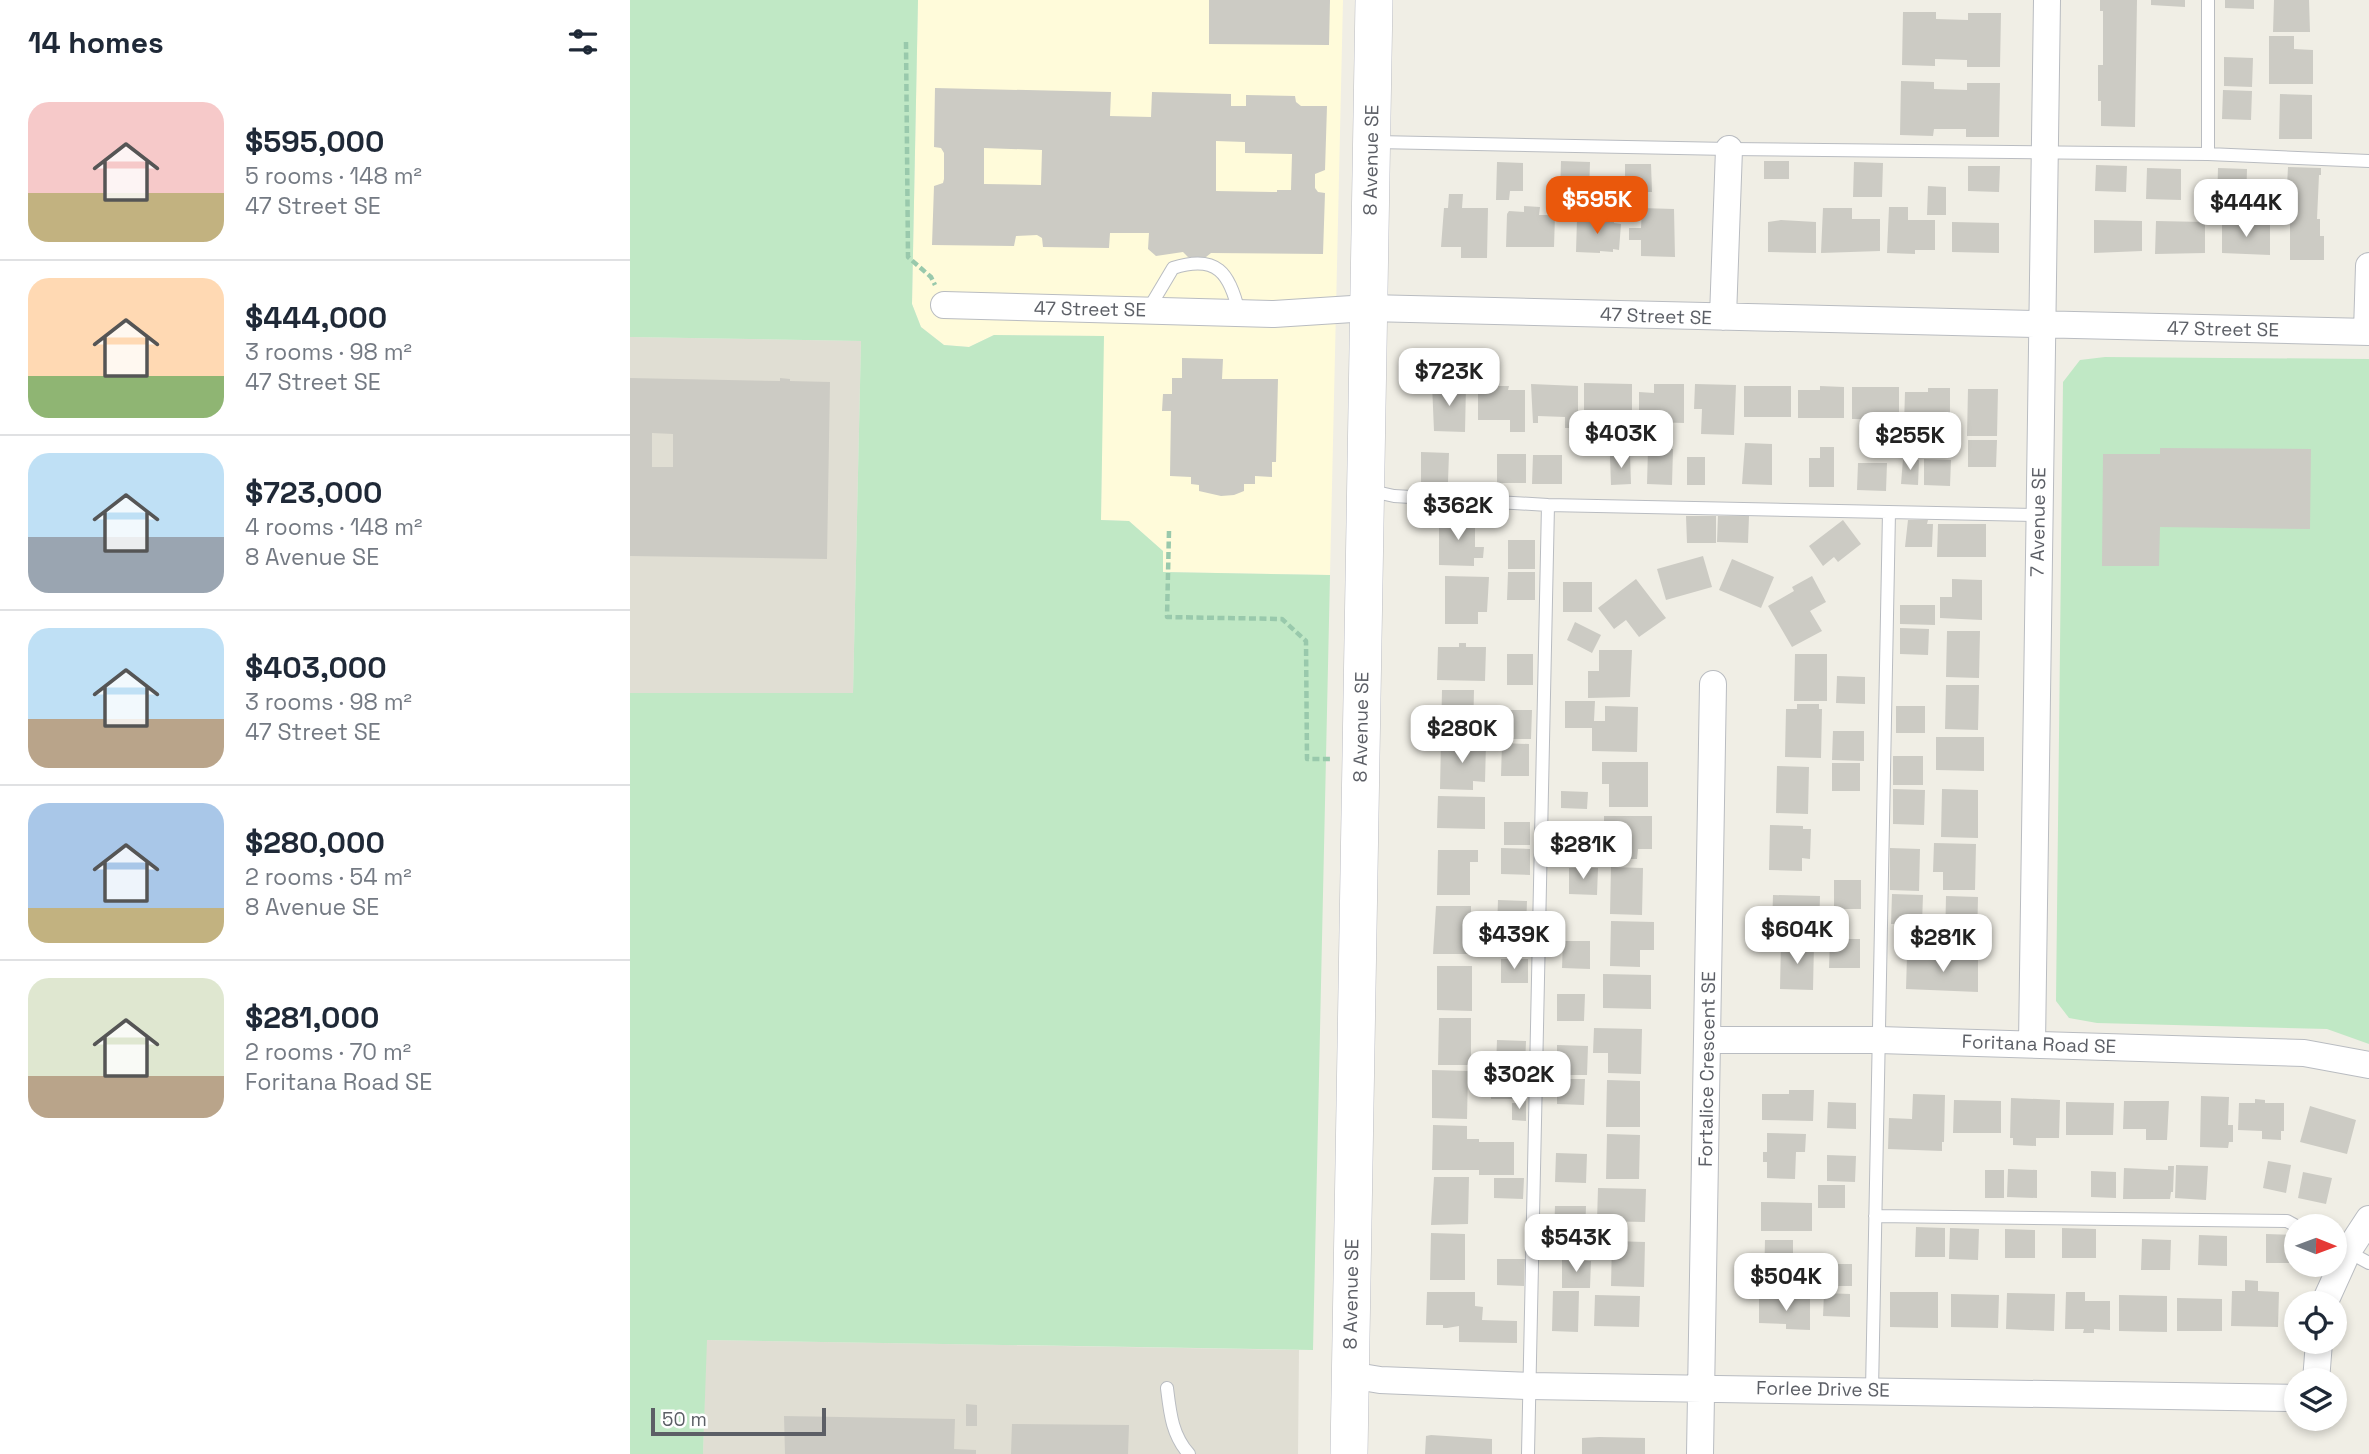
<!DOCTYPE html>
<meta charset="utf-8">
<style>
body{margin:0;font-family:"Space Grotesk",sans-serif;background:#f6f6f7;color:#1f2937;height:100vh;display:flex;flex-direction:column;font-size:26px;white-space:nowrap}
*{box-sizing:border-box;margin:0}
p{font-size:23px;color:#747a83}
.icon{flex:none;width:38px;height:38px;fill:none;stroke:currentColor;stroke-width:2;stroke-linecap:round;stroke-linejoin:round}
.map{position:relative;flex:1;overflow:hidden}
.side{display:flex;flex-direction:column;background:#fff;width:630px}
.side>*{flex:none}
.needle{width:46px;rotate:91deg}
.buttons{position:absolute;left:1654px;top:1214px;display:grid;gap:14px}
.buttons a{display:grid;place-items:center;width:63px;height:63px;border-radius:50%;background:#fff;box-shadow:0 4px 10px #0003;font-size:35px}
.scale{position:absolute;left:21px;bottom:18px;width:175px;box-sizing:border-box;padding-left:7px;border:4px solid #5c5f66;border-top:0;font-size:19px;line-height:24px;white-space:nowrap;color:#5c5f66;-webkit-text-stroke:5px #fff;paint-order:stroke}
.price{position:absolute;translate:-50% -60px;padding:0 16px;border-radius:14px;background:#fff;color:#222;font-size:23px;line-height:46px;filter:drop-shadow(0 2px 4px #0008)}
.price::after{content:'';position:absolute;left:50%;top:42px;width:21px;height:16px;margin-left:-10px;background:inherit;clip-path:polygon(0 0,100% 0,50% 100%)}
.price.active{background:#ea580c;color:#fff}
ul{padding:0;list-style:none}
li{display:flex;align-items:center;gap:21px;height:175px;padding:0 28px}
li+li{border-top:2px solid #e0e1e3}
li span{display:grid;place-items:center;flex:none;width:196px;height:140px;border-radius:21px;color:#555}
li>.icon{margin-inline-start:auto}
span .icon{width:84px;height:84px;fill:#fffc;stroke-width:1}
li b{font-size:30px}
h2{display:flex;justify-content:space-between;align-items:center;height:84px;padding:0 28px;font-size:30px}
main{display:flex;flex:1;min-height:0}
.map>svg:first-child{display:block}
.commercial{fill:#fffbda}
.education{fill:#e0ded3}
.green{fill:#c0e8c5}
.building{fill:#cccbc4;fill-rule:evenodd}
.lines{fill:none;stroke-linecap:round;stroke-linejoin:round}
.lane-casing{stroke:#b9bcc1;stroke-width:14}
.street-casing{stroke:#b9bcc1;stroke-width:28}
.secondary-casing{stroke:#babcc3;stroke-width:38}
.path{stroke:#99c9ac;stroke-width:4.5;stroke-dasharray:7 3.5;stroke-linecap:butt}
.lane{stroke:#fff;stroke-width:12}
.street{stroke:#fff;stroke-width:26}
.secondary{stroke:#fff;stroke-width:37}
.labels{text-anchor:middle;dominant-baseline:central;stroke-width:5;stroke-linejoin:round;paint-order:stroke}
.street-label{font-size:19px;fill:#5c5f66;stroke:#fff}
</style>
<main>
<section class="side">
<h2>14 homes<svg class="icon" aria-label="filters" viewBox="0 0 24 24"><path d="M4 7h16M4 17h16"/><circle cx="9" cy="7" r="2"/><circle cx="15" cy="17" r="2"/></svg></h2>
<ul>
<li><span style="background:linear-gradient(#f6c9c9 65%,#c2b280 0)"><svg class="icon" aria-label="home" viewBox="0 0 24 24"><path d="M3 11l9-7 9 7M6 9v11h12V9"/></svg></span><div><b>$595,000</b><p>5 rooms · 148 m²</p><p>47 Street SE</p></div></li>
<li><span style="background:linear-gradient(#ffd9b3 70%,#8fb573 0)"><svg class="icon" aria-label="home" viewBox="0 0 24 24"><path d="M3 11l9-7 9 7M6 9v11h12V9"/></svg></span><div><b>$444,000</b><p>3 rooms · 98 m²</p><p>47 Street SE</p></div></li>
<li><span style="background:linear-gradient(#bfe0f5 60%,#9aa5b1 0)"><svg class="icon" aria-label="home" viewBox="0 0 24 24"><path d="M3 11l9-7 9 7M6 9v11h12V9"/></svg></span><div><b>$723,000</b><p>4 rooms · 148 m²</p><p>8 Avenue SE</p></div></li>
<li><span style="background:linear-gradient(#bfe0f5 65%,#b9a48a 0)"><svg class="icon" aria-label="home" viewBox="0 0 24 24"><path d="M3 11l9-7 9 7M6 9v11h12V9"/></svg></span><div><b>$403,000</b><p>3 rooms · 98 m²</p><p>47 Street SE</p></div></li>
<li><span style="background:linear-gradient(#a9c7e8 75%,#c2b280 0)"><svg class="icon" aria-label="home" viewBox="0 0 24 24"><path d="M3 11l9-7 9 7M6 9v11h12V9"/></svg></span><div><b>$280,000</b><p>2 rooms · 54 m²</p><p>8 Avenue SE</p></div></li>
<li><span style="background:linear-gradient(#dfe7d0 70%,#b9a48a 0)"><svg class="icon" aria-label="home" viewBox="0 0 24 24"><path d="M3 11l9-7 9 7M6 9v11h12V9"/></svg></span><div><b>$281,000</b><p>2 rooms · 70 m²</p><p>Foritana Road SE</p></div></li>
</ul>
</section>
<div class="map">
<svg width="1739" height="1454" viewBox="0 0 1739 1454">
<rect width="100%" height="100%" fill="#f0eee5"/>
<path class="commercial" d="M288,0H713L700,575L532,572L533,551L499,521L471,520L473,336L364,335L339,347L314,345L291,327L282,304Z"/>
<path class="education" d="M0,337L231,341L223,693H0Z
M76,1340L669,1350L668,1454H73Z"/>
<path class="green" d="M0,0H288L282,304L291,327L314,345L339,347L364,335L474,336L471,520L499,521L533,551V572L700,575L683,1350L77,1340L73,1454H0V693H223L231,341L0,337Z
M1475,357L1739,359V1044L1697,1029L1467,1023L1439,1018L1426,1001L1433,382L1450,360Z"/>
<path class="building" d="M579,0H700L699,45L579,44Z
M1470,0H1507L1505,127L1471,126V101H1468V65H1473V11H1470Z
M1521,0H1555V7L1521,5Z
M1595,0H1624V9L1595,8Z
M1644,0H1679L1680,32H1643Z
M1273,12H1306V19L1338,20V13H1371L1370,67H1337V60L1305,59V66L1272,65Z
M1639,36H1664V49L1683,50V84H1639Z
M1594,57L1623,58L1622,87L1594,86Z
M1271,81L1304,82V89L1337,90V83H1370L1369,137H1336V129H1304L1303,136L1270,135Z
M305,88L481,92L480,116L521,117L522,92L601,94V106H616V95L665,96L666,102L671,106H697L695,170L685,174V188L688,192L695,193L693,254L581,253L576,257H558L553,252L526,256L518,249L519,233H480L479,248L413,247L412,238L407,235L386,236L384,246L302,245L304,186L313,183L314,179V153L311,148L304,147ZM586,141L615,142V153L662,154L661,190H647V192L586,191ZM354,148L412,150L411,185L354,184Z
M1593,90L1622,91L1621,120L1592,119Z
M1650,94L1682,95V139H1649Z
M931,161L960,162L959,194H930Z
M1134,161H1159V179H1134Z
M867,162L893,163V191H880L879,200H866Z
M1224,162L1253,163L1252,197H1223Z
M995,164H1021L1022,192H995Z
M1466,165L1497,166L1496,192L1465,191Z
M1338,166H1370L1369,192L1338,191Z
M1658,167L1691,168V175H1689L1687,219H1690V236H1694V260H1660V205H1656Z
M1517,168L1551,169V200L1516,199Z
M1588,168L1617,169L1616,205L1587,204Z
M1298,186L1316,187V215H1297Z
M819,194H833L832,208H858L857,258H831V247H811L814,208H818Z
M894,206L910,207L909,215H925L924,247H876L877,214L879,211L894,212Z
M1259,207H1278V220H1305V250H1285V254L1257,253Z
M1012,208L1044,209L1045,257L1011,256V240H999V228H1011Z
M1193,208H1222V219H1250V251L1191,253Z
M947,219L984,221V223L991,224L989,250L983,249V252L970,251V253L946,252Z
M1151,220L1186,222V253L1138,252V222Z
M1464,220L1512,221V251L1464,253Z
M1526,221L1575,222V253L1525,254Z
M1322,222L1369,223V253L1322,252Z
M1592,223H1640V255L1592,253Z
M552,358L593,359L592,379H648L646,462H642V477L625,476V484H614V491L604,495L591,496L569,491V485L561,484V477L540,476L541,411H532L533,394H542V378H552Z
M0,378L150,381V378L160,379V381L200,382L197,559L0,556ZM22,433L43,434V467H22Z
M954,383L1002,384V415L954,414Z
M802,384L836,385L835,432L804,431Z
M901,384L948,386V428H935V417L908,416V423H903Z
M1024,384H1054V423L1024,422L1023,435L1009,434V392L1024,393Z
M1065,384L1106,385L1104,435L1071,434L1072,409H1064Z
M848,386H879L878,390H895V432H880V420H848Z
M1114,386H1161V417H1114Z
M1190,386L1214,387V418H1168V390H1190Z
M1222,387H1269V420L1222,419Z
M1298,388H1320V425H1274L1275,392H1298Z
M1338,389H1368L1367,436H1337Z
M1338,440H1367L1366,467H1338Z
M1115,443L1142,444V485L1112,484Z
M1190,447H1204V487H1179V458H1190Z
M1530,448L1681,449L1680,529L1530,527L1529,566H1472L1473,454H1530Z
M1018,449H1043L1042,485L1017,484Z
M791,452L819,453L818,482H791Z
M867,454H896V483H867Z
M903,455H932V484H902Z
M1000,455L1001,484L981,485L980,456Z
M1057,457H1075V485H1057Z
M1273,459L1289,460L1288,485L1271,484Z
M1294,459L1321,460L1320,486L1294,485Z
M1228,463H1257L1256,491L1227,490Z
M1056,516H1086V543H1057Z
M1088,516H1119L1118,543L1087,542Z
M809,517L845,518V547H854L853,558H844V566L809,565Z
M1213,520L1231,544L1208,562L1204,557L1193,566L1179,546Z
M1278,520H1298L1297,524H1303L1302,547H1275Z
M1308,524H1356V557H1307Z
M878,540H905V569H878Z
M1073,556L1082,587L1036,600L1027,569Z
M1102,559L1144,577L1131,608L1089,590Z
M878,572H905V600H877Z
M815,576L859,577L857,612H848V624H815Z
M1182,576L1196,602L1180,611L1192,631L1162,647L1138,606L1164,591L1162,587Z
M1006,579L1036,618L1009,637L996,620L984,629L968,608Z
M1322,579L1352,580V620L1310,618V597H1322Z
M933,582H962V612H933Z
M1270,605H1305V625L1270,624Z
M945,622L971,635L962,653L937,640Z
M1270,628L1299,629L1298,655L1270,654Z
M1317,631H1350L1349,678L1316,677Z
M829,643H836V647H856L855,681L807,680L808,647H829Z
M969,650H1002L1000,697L958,698V671H969Z
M877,654H903V685H877Z
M1165,654H1197V701H1164Z
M1207,676L1235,677V704L1206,703Z
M1316,685H1349L1348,730L1315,729Z
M812,690H844L843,735H811Z
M935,701H965L964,721H975V706L1008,707L1007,752L962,751V728H935Z
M1167,704H1189V709H1192L1191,758L1155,757L1156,709H1167Z
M1266,706H1295V733H1266Z
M874,710H902L901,739H874Z
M1203,731H1234V761L1202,760Z
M1306,737H1354V771L1306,770Z
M811,742L856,743L855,782L843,781V790L810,789Z
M872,743L899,744V776H871Z
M1263,756H1293V785H1263Z
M972,762H1018V807H979V784H972Z
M1202,763H1230V791H1202Z
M1147,766L1179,767L1178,814L1146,813Z
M1263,789L1295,790L1294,825L1263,824Z
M1312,789L1348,790V838L1311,837Z
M931,791L958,792L957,809L931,808Z
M808,796L855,797V829L807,828Z
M974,816H1022V849H1008L1007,859H988V849H974Z
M874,822H900V845H874Z
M1140,825L1173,826V829H1181L1180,859L1172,858V871L1139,870Z
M931,834L956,835L955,861L930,860Z
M1304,843L1346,844L1345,890H1313V872H1303Z
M871,848L900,849V875L871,874Z
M1260,848L1290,849L1289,891L1260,890Z
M808,850H848V862H840V895H807Z
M981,867L1013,868L1012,915L980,914Z
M939,868H968L967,895L939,894Z
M1204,880H1231V909H1204Z
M1262,894L1293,895L1292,924H1261Z
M1143,895L1190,896L1189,928L1142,927Z
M1316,896L1348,897L1347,944L1315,943Z
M868,900L897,901L896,930L867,929Z
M806,906H841V954H803Z
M981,921L1024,922V950H1010V967L980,966Z
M1200,939H1230V968H1199Z
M933,941H960V969L932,968Z
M1151,942L1184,943L1183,990L1150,989Z
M1277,956L1348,957V992L1276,989Z
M871,959H898V983H871Z
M807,966H842V1011L807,1010Z
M973,974L1021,975V1009L973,1008Z
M927,994H955L954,1021H927Z
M809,1018H841V1065H808Z
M964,1028L1012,1029L1011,1074L978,1073V1053H963Z
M867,1040L896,1041L895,1067H866Z
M927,1045L958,1046L957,1075H927Z
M802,1070L838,1071L837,1119L802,1118Z
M861,1071H891V1099H861Z
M927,1079H955L954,1105L927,1104Z
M977,1080L1010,1081V1127H976Z
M1159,1090H1184L1183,1121L1132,1120V1094H1159Z
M1283,1094L1315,1095L1314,1142H1312V1151L1258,1149L1259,1118L1282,1119Z
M1571,1096L1599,1097L1598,1125H1603V1142H1599L1598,1148L1570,1147Z
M1381,1098L1430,1100L1429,1138H1406V1146L1383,1145V1138H1380Z
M1625,1099L1635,1100V1103H1654V1131H1651V1140L1632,1139V1131L1608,1130L1609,1103H1625Z
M1324,1100L1371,1101V1133H1323Z
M888,1101H896V1121L882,1120V1103H888Z
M1494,1101H1539L1537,1140H1516V1129H1493Z
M1198,1102L1226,1103V1129L1197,1128Z
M1436,1102L1484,1103L1483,1135H1436Z
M1680,1106L1726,1120L1717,1154L1670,1142Z
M803,1125L837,1126V1139H849V1142H884V1175H849V1170H802Z
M1137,1133L1176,1134L1175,1152H1166L1165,1179L1137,1178V1162H1133V1152H1137Z
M977,1134L1010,1135L1009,1179H976Z
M926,1153L957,1154L956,1183L925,1182Z
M1197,1155L1226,1156L1225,1182L1197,1181Z
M1638,1161L1661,1165L1656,1193L1633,1188Z
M1546,1165L1578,1166L1576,1200L1545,1198Z
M1538,1166H1544L1543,1192H1541L1540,1199H1493L1494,1168L1538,1170Z
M1378,1169L1407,1170V1198L1377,1197Z
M1355,1170H1374V1198H1355Z
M1461,1171L1486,1172V1198L1461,1197Z
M1673,1172L1702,1178L1696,1204L1668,1198Z
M804,1177H839L838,1224L801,1225Z
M864,1178H894L893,1199L864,1198Z
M1188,1185H1215V1208H1188Z
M968,1188L1016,1189L1015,1222L967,1221Z
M1131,1202L1182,1203V1231H1131Z
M925,1206H956L955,1235H924Z
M1286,1227L1315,1228V1257H1285Z
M1320,1228L1349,1229L1348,1260L1319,1259Z
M1432,1228L1466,1229V1258H1432Z
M1375,1229L1405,1230V1258H1375Z
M801,1233L835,1234V1280H800Z
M1636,1234L1666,1235V1263H1636Z
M1569,1235L1597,1236V1266L1568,1265Z
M1512,1239L1541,1240L1540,1270H1511Z
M1135,1240H1163V1285H1134Z
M982,1241L1015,1242L1014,1287L981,1286Z
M867,1259H895L894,1286L867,1285Z
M932,1260L961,1261L960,1288H932Z
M1195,1264H1222V1286H1195Z
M1615,1280L1628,1281V1291L1649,1292L1648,1327L1601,1326L1602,1291H1615Z
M923,1291H949L948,1332L922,1331Z
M797,1292H845V1306L853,1307L852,1320L887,1321V1343L829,1342V1326L817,1328H813V1325H796Z
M1260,1292H1308V1328L1260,1327Z
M1436,1292H1455V1301H1480V1330L1464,1329V1333H1453L1454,1329H1435Z
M1194,1293L1220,1294V1317L1193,1316Z
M1377,1293L1425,1294L1424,1331L1376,1329Z
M1321,1294L1369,1295L1368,1328L1321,1327Z
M965,1295L1010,1296L1009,1327L964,1326Z
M1489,1295L1537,1296V1332L1489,1331Z
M1129,1298L1180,1299V1330L1156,1329V1324L1129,1323Z
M1547,1298L1592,1299V1331H1547Z
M336,1404L347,1405V1426H336Z
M154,1416L325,1419L324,1449L346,1450V1454H155Z
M382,1424L499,1425L498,1454H381Z
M801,1435L862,1439V1454H795L796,1436Z
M969,1437L1015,1438V1454H952V1438Z"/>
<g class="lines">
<defs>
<path id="lane" d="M746,142L1099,149L1578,154L1739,161
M1578,154V0
M518,310L543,268C587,254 600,273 609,313
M737,490L764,496L918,505L1408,515
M1245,1216L1657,1221L1668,1227
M1704,1244L1739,1263
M537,1388C540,1413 542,1435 559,1454
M1242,1390L1259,512
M898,1454L918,505"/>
<path id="street" d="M314,305L644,314L738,308L1739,332
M1093,317L1099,149
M1737,332L1739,266
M1078,1040H1249L1674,1053L1739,1065
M1402,1044L1417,0
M1694,1304L1718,1251L1739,1219
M720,1375L750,1380L899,1386L1666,1398
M1686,1381L1689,1342
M1070,1454L1083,684"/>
<path id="secondary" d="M719,1454L744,0"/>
</defs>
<use href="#lane" class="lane-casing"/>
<use href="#street" class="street-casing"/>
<use href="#secondary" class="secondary-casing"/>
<path class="path" d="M276,42L278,257L301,277L305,285
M539,531L537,617L652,619L676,641L677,759H701"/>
<use href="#lane" class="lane"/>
<use href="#street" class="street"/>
<use href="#secondary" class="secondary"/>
</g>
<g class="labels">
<g class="street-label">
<text transform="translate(741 160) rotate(-89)">8 Avenue SE</text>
<text transform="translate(460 309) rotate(1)">47 Street SE</text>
<text transform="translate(1026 316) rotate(2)">47 Street SE</text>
<text transform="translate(1593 329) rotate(1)">47 Street SE</text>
<text transform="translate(1408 522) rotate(-89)">7 Avenue SE</text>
<text transform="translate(731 727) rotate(-89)">8 Avenue SE</text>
<text transform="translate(1409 1044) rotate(2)">Foritana Road SE</text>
<text transform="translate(1077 1069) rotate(-89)">Fortalice Crescent SE</text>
<text transform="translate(721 1294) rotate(-89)">8 Avenue SE</text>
<text transform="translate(1193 1389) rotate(1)">Forlee Drive SE</text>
</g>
</g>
</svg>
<div class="buttons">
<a><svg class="needle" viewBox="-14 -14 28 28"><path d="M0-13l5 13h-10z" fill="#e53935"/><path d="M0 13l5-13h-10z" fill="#747a83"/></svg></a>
<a><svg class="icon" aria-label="locate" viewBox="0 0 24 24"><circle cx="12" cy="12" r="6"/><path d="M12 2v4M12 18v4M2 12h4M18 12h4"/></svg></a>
<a><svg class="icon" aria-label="layers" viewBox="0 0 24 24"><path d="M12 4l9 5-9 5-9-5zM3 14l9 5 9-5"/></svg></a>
</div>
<div class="scale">50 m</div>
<b class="price active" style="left:967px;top:236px">$595K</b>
<b class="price" style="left:1616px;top:239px">$444K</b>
<b class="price" style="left:819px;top:408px">$723K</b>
<b class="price" style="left:991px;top:470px">$403K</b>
<b class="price" style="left:1280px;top:472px">$255K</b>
<b class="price" style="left:828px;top:542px">$362K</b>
<b class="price" style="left:832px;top:765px">$280K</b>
<b class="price" style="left:953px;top:881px">$281K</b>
<b class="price" style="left:1167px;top:966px">$604K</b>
<b class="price" style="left:884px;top:971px">$439K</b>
<b class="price" style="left:1313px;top:974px">$281K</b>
<b class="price" style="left:889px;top:1111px">$302K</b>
<b class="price" style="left:946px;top:1274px">$543K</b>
<b class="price" style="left:1156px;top:1313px">$504K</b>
</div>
</main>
